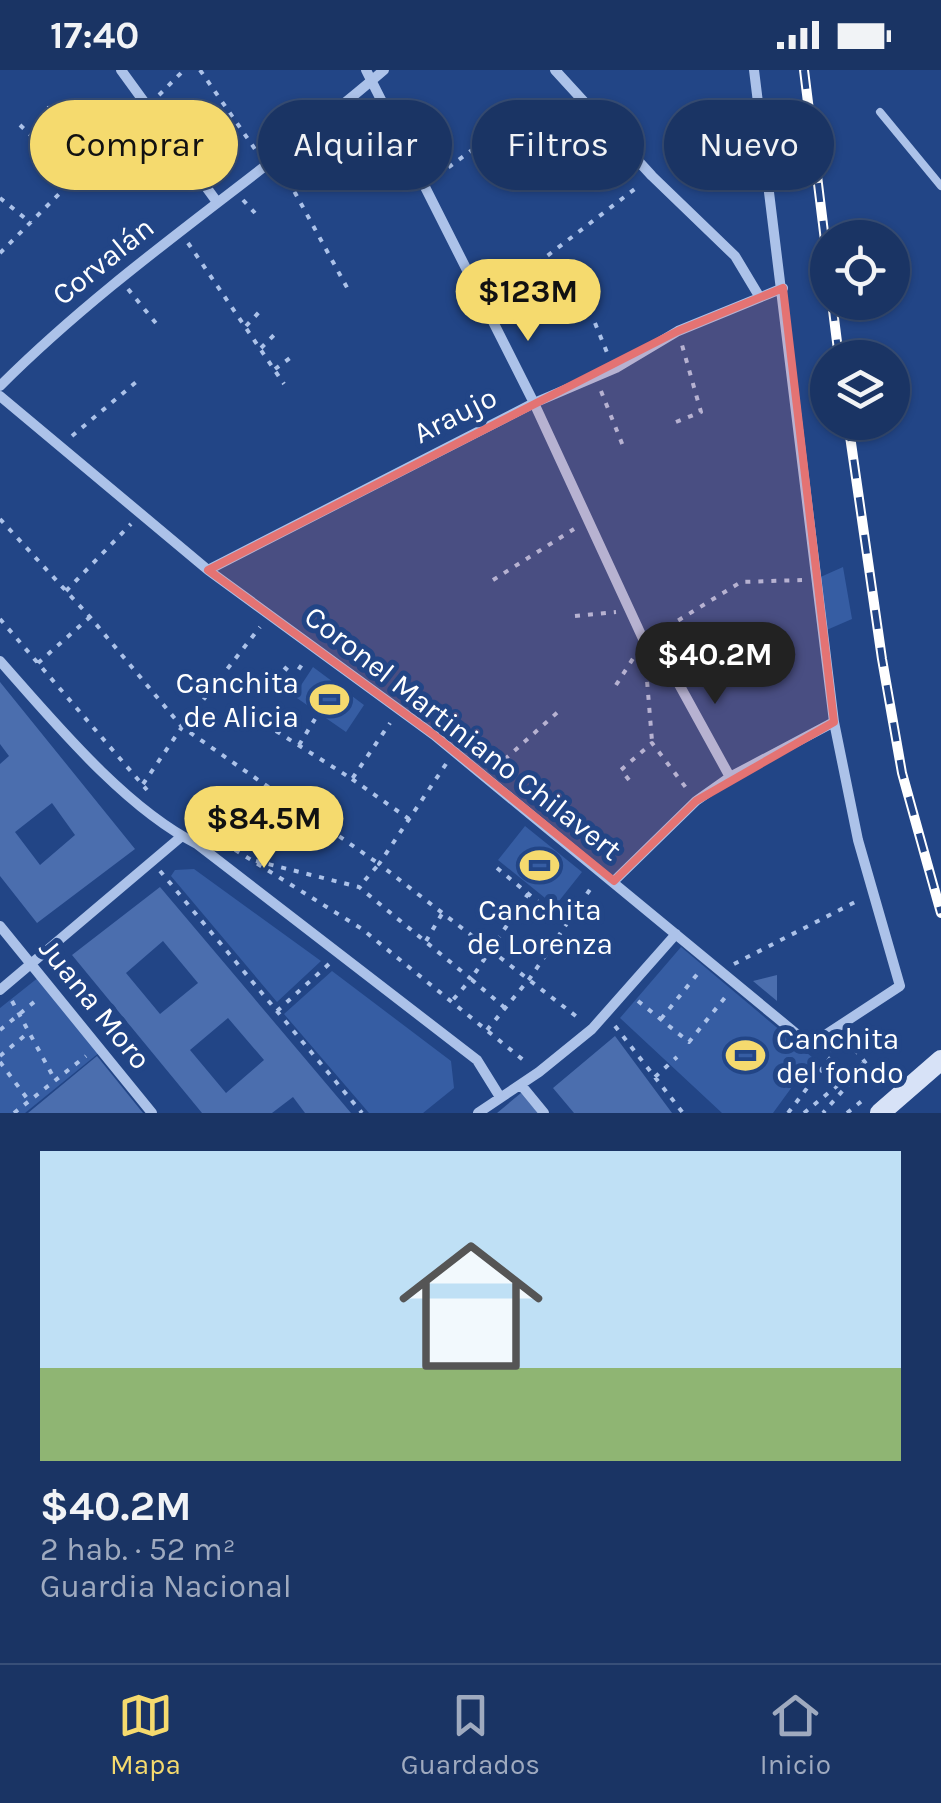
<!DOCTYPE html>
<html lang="es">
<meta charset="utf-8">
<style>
body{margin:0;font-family:Karla,sans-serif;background:#273f6d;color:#f1f3f6;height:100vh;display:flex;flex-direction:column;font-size:38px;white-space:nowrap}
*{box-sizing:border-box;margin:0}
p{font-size:32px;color:#9faabf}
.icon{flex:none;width:55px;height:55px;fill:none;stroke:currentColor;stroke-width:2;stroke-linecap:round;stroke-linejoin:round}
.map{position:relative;height:1043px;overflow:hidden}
.drawer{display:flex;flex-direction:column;background:#1a3464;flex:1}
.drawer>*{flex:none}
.guide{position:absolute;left:30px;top:30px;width:882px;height:90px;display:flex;gap:20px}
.tools{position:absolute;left:810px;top:150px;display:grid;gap:20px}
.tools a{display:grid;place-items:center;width:100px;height:100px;border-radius:50%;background:#1a3464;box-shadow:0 2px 8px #0004,0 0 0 2px #384f78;font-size:50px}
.price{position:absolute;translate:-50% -85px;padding:0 22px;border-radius:35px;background:#f5da6e;color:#111;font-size:32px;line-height:65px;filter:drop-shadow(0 2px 5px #0008)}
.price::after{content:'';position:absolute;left:50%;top:60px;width:30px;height:22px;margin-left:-15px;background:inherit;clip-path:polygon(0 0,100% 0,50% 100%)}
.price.current{background:#222;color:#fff}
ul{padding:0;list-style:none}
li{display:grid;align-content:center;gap:20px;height:530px;padding:0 40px}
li+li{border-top:2px solid #384f78}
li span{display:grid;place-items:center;height:310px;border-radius:0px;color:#555}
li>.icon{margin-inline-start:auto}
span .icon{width:180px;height:180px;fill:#fffc;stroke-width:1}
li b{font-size:42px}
.chip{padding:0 35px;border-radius:45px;background:#1a3464;box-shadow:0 2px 8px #0004,0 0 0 2px #384f78;font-size:35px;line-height:90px}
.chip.current{background:#f5da6e;color:#111}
.status{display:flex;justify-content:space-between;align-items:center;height:70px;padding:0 50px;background:#1a3464;direction:ltr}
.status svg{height:28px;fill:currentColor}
.tabs{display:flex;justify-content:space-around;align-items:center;height:140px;border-top:2px solid #384f78;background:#1a3464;font-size:28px;color:#9faabf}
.tabs a{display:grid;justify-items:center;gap:5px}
.tabs .current{color:#f5da6e}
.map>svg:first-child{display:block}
.green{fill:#365da3}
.building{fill:#4b6eae;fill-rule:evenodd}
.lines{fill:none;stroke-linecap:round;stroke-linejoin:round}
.path{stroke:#acc2e9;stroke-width:4;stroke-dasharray:5 8;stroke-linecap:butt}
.lane{stroke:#acc2e9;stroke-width:8}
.street{stroke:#acc2e9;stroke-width:10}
.secondary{stroke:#d7e2f7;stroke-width:20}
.rail-casing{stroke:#fff;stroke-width:10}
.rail{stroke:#224586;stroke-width:6;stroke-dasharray:19;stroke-linecap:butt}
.marked{fill:#e47373;fill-opacity:0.2;stroke:#e47373;stroke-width:8;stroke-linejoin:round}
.labels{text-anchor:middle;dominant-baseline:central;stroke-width:10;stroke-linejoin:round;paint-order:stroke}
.street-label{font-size:30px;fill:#fff;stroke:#224586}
.poi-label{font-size:30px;fill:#fff;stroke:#224586;text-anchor:end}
</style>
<div class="status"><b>17:40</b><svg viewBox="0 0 49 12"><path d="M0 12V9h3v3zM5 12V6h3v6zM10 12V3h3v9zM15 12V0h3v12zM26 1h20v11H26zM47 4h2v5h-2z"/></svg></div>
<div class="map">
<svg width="941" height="1043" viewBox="0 0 941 1043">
<rect width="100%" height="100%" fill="#224586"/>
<path class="green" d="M843,497L852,549L822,562L816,509Z
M313,597L364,635L346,662L294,626Z
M525,756L582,802L555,836L498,790Z
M194,799L321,891L277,932L171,806L175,800Z
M681,877L813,988L773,1043H722L620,948Z
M332,901L451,991L454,1018L423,1043H369L284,944Z
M39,907L100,982L25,1043H0V938Z"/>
<path class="building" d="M0,612L135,779L37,853L0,806V694L9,686L0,674ZM52,733L75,765L40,795L15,762Z
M160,817L351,1043H305L293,1027L272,1043H202L72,885ZM163,871L198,913L160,944L126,903ZM228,948L264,990L226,1023L190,980Z
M777,905V931L753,911Z
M615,966L672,1043H574L553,1018Z
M97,986L143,1043H28Z
M521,1023L538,1043H497Z"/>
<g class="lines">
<path class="path" d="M200,0L257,82
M159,25L184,0
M47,38L94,36L123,61
M20,55L76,108
M439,76L450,96
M564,86L589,60
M282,99L350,223
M438,105L472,80
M0,128L31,153
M243,130L255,143
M188,173L284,314
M0,183L138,45
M128,219L159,257
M496,225L640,115
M595,253L608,285
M246,256L262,239
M261,278L277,262
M275,299L294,285
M601,321L623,376
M676,352L701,342L682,275
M72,366L141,308
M0,449L90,547L182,657L379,794L359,817
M493,510L574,459
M66,521L131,454
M575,546L616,542
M0,549L147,720
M656,564L741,512L802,510
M645,586L652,671
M38,593L90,547
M284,597L293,605
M616,615L636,584
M284,621L305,590
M276,661L352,709L390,653
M299,675L315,649
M446,694L379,794L581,950
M495,698L559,641
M352,709L409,749
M629,710L621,700L652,673L687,719
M143,714L182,657L260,557
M224,773L362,859L527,993
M256,791L359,817L471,909L452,931
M497,798L566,855
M160,801L362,1043
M426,871L443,842
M734,894L859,830
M12,931L55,1010
M638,931L689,972L727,925
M505,938L471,909L528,824
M277,941L329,894
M661,949L699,902
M615,956L683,1043
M0,960L39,928
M487,960L530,908L593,815
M847,969L881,1013
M0,986L29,962
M0,992L29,1031
M850,1006L865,992
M655,1007L677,987
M14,1043L86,986
M788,1043L834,983L831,979
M804,1043L849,1006L852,1010L823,1043
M847,1043L863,1030"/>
<path class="lane" d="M880,42L941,116"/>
<path class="street" d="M121,0L217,132
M366,0L534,333L644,571
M555,0L652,106L735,186L759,226
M0,316C118,198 258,109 384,0
M0,326L208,500L434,665L810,975L900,916L858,770L834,652L754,0
M208,500L534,333L616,298L678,261L783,218
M664,587L730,707
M0,591C54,652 125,738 197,774L477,990L500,1027
M614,811L696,731L730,707L834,652
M0,856L152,1043
M0,920L182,766
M521,1015L544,1043
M478,1043L539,1002L592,959L676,864"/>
<path class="secondary" d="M880,1043L941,990"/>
<defs>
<path id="rail" d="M804,0L828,195
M832,232L839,288
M848,352L882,589L902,703L941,843"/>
</defs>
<use href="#rail" class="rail-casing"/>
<use href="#rail" class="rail"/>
</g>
<path class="marked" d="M783,218L834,652L696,731L614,811L434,665L208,500L678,261Z"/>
<defs>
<symbol id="stadium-bare" viewBox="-9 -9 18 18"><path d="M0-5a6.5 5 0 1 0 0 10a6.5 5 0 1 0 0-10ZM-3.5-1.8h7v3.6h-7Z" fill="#f5da6e" stroke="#224586" stroke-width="2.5" paint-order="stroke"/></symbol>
</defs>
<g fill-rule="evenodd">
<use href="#stadium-bare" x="302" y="602" width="55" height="55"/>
<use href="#stadium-bare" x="512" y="768" width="55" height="55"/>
<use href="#stadium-bare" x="718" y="958" width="55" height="55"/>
</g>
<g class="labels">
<g class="street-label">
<text transform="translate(103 191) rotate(-39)">Corvalán</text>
<text transform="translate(455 345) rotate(-27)">Araujo</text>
<text transform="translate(463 663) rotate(38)">Coronel Martiniano Chilavert</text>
<text transform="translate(95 934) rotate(51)">Juana Moro</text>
</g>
<g class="poi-label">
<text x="299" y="613">Canchita<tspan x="299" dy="34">de Alicia</tspan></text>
<text x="540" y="840" text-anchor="middle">Canchita<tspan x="540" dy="34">de Lorenza</tspan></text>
<text x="776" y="969" text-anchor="start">Canchita<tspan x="776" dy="34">del fondo</tspan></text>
</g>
</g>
</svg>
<div class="tools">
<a><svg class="icon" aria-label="locate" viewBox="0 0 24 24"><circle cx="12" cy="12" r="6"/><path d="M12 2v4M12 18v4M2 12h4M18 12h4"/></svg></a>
<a><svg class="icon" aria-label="layers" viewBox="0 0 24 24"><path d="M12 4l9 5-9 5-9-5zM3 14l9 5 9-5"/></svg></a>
</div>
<b class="price" style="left:528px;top:274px">$123M</b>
<b class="price current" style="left:715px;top:637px">$40.2M</b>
<b class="price" style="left:264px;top:801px">$84.5M</b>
<div class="guide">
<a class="chip current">Comprar</a>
<a class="chip">Alquilar</a>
<a class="chip">Filtros</a>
<a class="chip">Nuevo</a>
</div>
</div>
<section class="drawer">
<ul>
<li><span style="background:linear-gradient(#bfe0f5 70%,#8fb573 0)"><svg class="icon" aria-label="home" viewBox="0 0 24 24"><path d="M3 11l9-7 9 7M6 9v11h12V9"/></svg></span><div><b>$40.2M</b><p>2 hab. · 52 m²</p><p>Guardia Nacional</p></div></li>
</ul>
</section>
<nav class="tabs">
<a class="current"><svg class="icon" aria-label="map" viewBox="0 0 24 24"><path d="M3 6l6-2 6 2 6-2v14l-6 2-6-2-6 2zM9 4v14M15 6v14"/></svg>Mapa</a>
<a><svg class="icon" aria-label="saved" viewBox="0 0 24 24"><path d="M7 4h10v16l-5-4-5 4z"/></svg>Guardados</a>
<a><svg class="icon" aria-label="home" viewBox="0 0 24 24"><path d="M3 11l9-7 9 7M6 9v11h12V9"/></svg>Inicio</a>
</nav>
